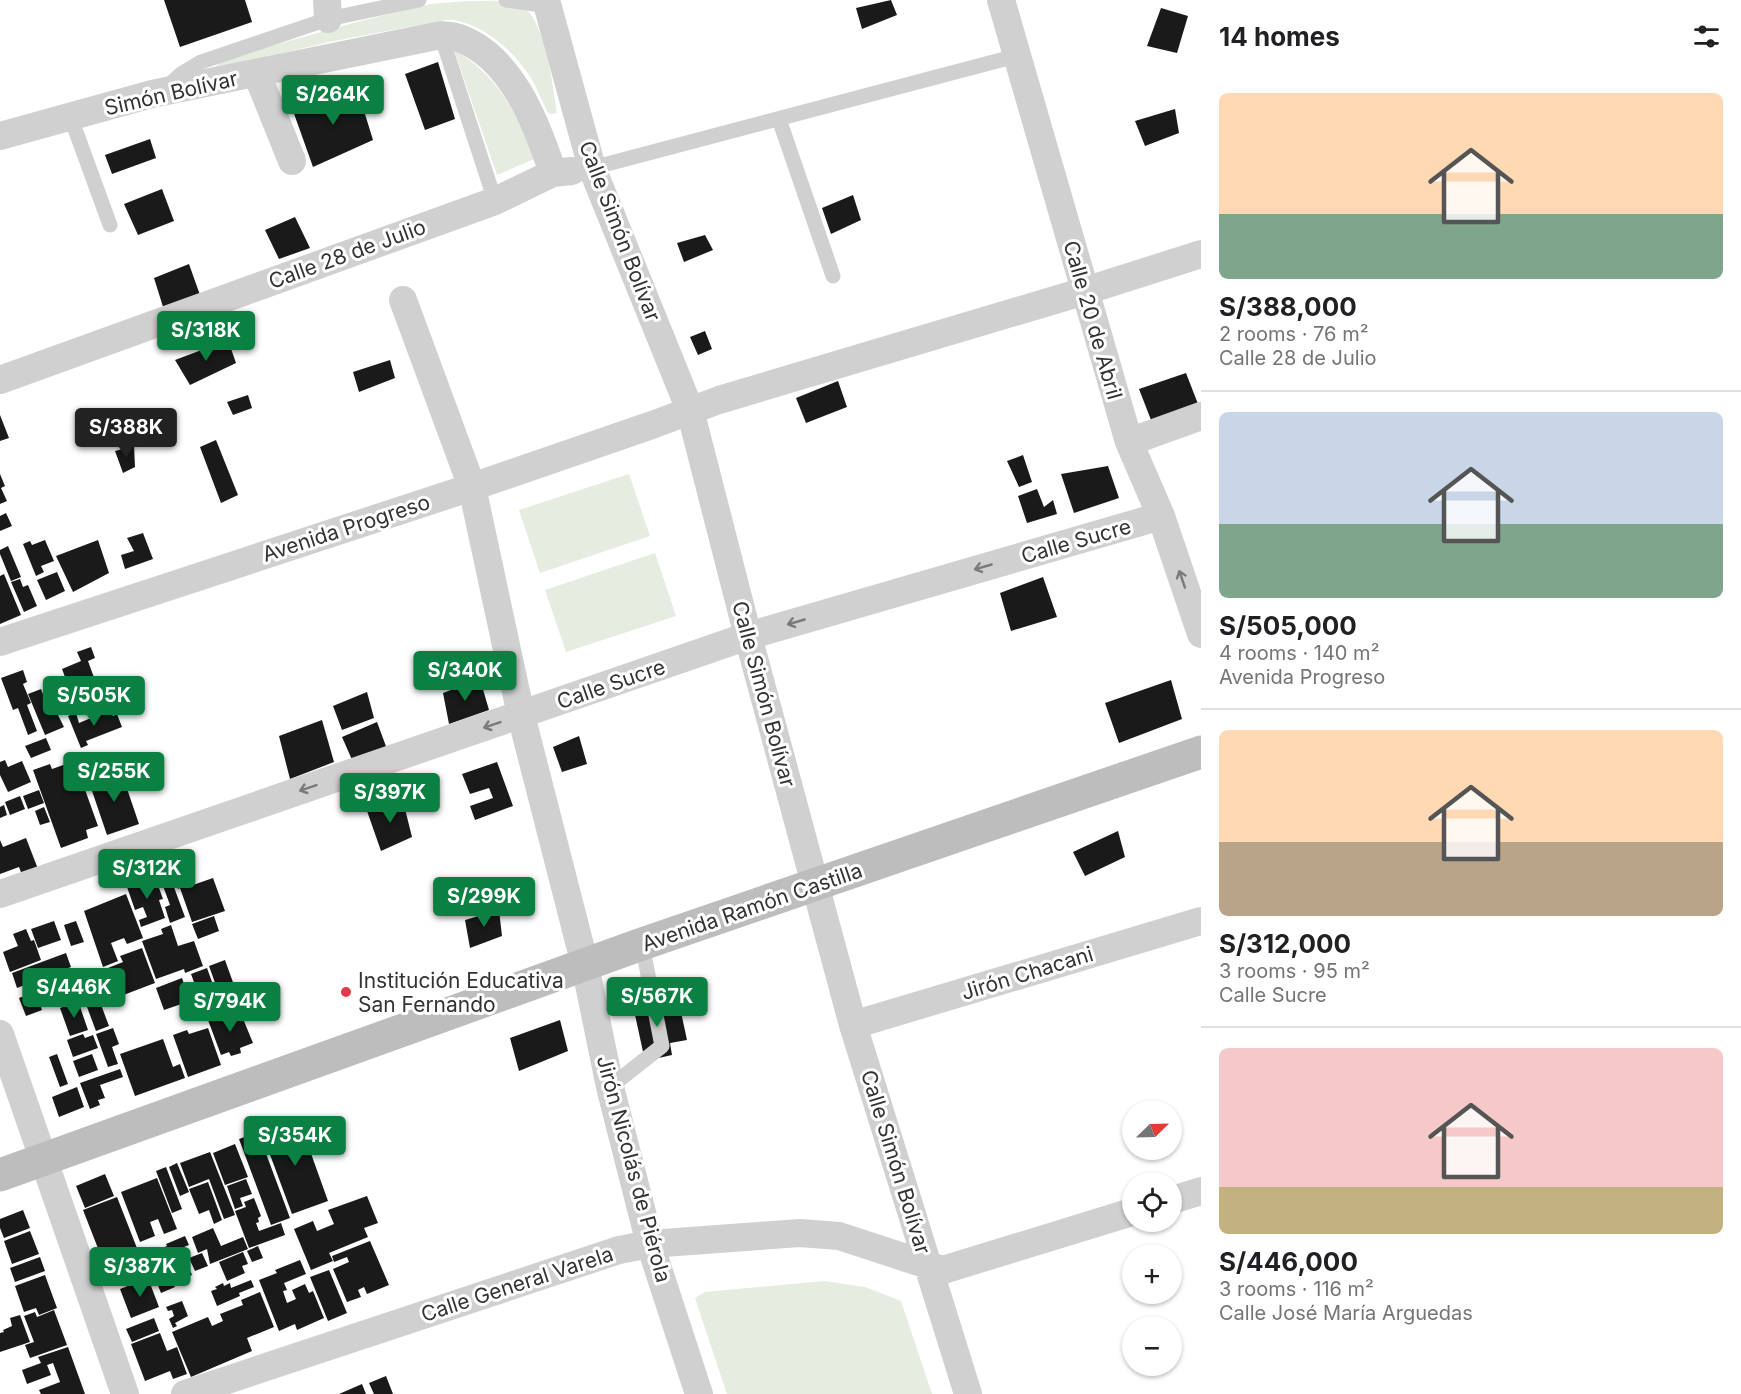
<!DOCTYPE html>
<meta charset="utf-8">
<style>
body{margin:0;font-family:Inter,sans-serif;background:#f2f2f2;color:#202124;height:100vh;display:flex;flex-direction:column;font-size:22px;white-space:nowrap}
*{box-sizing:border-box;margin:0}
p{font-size:20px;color:#757577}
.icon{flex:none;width:33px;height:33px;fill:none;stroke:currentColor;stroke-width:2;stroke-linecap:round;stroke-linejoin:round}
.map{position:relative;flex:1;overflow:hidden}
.details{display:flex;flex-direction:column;background:#fff;width:540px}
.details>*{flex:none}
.needle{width:39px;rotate:67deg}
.buttons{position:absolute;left:1122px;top:1100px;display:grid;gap:12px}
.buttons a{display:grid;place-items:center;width:60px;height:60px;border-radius:50%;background:#fff;box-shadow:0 2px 4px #0004;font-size:30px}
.price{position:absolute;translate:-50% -51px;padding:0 14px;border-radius:6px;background:#0b8043;color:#fff;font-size:20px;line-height:39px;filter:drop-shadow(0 2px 3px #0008)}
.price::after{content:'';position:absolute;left:50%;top:36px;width:18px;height:14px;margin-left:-9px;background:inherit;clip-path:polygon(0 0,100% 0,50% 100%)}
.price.selected{background:#222;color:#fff}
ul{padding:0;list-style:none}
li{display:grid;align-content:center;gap:12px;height:318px;padding:0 18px}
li+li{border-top:2px solid #e0e0e0}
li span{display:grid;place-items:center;height:186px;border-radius:9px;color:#555}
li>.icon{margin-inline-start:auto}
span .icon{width:108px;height:108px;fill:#fffc;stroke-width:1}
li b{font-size:26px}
h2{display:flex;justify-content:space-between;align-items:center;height:72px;padding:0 18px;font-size:26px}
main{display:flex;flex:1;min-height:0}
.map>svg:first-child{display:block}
.green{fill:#e6ecdf}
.building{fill:#1a1a1a}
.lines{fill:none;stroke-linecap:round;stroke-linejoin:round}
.lane{stroke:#d0d0d0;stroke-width:15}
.street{stroke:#d0d0d0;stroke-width:28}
.secondary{stroke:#bdbdbd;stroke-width:33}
.oneway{stroke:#7a7a7a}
.poi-dot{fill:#e63946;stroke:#fff;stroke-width:2}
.labels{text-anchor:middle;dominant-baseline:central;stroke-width:6;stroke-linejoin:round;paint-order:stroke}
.street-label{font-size:21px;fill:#333;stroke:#fff}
.poi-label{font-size:21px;fill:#333;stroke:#fff;text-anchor:start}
</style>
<main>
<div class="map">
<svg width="1201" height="1394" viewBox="0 0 1201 1394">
<rect width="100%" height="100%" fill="#fff"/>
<path class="green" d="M468,1C482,1 500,0 514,2C545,8 553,88 557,113L550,114L547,111C541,100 537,88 531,78C516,53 486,27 458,21C452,19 446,20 440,21L329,42L213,70L220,62L242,54L357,22L430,4Z
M454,50C499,76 516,113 534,159L497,175Z
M629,474L650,536L540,573L519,510Z
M655,553L676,616L566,652L545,590Z
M824,1281L865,1287L901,1301L932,1394H727L695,1298L705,1292Z"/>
<path class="building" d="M164,0H245L252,22L180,47Z
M891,0L897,15L862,29L856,8Z
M1161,8L1188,16L1177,53L1147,46Z
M438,62L455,119L425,130L405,74Z
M357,88L373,140L313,167L292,108Z
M1175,109L1179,133L1145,146L1135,121Z
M150,139L156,158L112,174L105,155Z
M162,189L174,221L138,235L124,204Z
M853,195L861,220L831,234L822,208Z
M295,217L310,248L279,259L265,230Z
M705,235L713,250L684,262L677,243Z
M189,264L200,295L164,310L154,278Z
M705,331L712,349L698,355L690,337Z
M228,340L236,363L190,385L175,360Z
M390,360L395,378L359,392L353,372Z
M1186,373L1198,404L1151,420L1139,389Z
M838,381L847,407L806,423L796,398Z
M248,395L252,408L233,415L227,402Z
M0,415L9,438L0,441Z
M216,440L238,495L221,503L200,447Z
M134,446L135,467L123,473L115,451Z
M1023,455L1032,482L1019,487L1007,461Z
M1108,466L1119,498L1074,513L1061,474Z
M0,474L5,486L1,488L7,501L0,504Z
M1037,489L1044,507L1053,500L1057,514L1027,523L1018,496Z
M6,513L12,526L0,531V516Z
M143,533L153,559L125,569L121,555L134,551L127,538Z
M45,540L54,561L41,566L44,572L36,576L23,544L30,541L32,545Z
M98,540L109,573L73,592L56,556Z
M8,546L21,577L11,581L0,554V550Z
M57,572L65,591L46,600L37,580Z
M4,574L21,615L0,624V576Z
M1043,577L1057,617L1011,631L1000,593Z
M20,579L23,587L28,585L37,606L24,612L11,582Z
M91,647L95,658L88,661L96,683L90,685L94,696L75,704L62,669L81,661L77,652Z
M23,670L27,682L23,684L31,703L27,705L37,731L28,735L18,708L13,710L1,678Z
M480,679L489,710L449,724L443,693Z
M1171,680L1182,719L1119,743L1105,703Z
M41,689L48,707L53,705L64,727L45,735L28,694Z
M367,692L374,718L342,730L333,706Z
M110,710L113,716L117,714L122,727L86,741L88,745L81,748L68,716L76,713L79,723Z
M322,720L334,762L290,779L279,736Z
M377,722L387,749L353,762L342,737Z
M579,736L587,764L562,772L553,747Z
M46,738L51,750L31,758L25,746Z
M76,754L87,783L83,784L98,826L86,830L88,838L61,848L33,770L50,764L52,769L66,764L64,758Z
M5,760L8,767L22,761L31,782L8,792L0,775V762Z
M497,762L513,806L475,820L470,806L493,798L489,788L470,794L462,774Z
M121,771L139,824L107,835L89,782Z
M39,790L44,803L28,809L23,796Z
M20,796L25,809L10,815L5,802Z
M402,797L412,837L381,851L367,811Z
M4,805L7,815L0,818V807Z
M44,807L50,822L40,825L35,811Z
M1118,831L1125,857L1085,876L1073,852Z
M26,838L38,869L22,875L19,867L0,874V840L3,847Z
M182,867L190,886L213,878L225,911L192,922L180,888L178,889L171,871Z
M168,871L185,917L170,923L165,907L170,905L159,875Z
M155,877L163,899L159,900L165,918L141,927L139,920L147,917L143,907L135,910L127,887Z
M126,894L143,938L127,944L124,938L111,943L118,961L103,967L84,911Z
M499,910L502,936L470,948L465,920Z
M214,916L219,931L198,939L192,924Z
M54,921L61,940L38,948L31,929Z
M76,921L84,942L71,946L64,925Z
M171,925L178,946L194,941L203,966L185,973L184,969L156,979L142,941L163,934L161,929Z
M26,929L31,941L34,940L41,960L10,972L3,952L18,946L13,934Z
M142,948L155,983L113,999L103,970L123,962L120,956Z
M66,953L71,967L17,988L12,973Z
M225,960L239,999L223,1005L209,966Z
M207,968L221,1007L205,1012L191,974Z
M182,978L190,1001L164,1010L156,988Z
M36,992L42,1010L26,1016L19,998Z
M97,994L109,1026L96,1031L84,999Z
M659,996L663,1016L681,1012L687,1040L670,1043L672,1055L645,1061L632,1001Z
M78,1001L88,1030L70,1036L60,1008Z
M239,1009L253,1043L240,1048L241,1053L231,1056L229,1052L221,1055L208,1020Z
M560,1020L568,1051L519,1071L510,1038Z
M113,1028L119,1044L112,1047L118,1064L108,1067L96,1034Z
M208,1028L221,1065L188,1077L173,1035L187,1030L189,1034Z
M83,1034L85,1038L93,1035L98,1048L73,1057L67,1040Z
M163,1039L173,1067L180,1064L185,1078L135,1096L120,1054Z
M57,1054L68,1084L60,1087L49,1057Z
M92,1054L98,1070L79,1077L73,1061Z
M120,1069L123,1077L100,1085L105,1098L98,1100L100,1105L90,1109L80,1083Z
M77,1087L84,1107L59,1117L52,1097Z
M299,1120L328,1201L292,1214L262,1133Z
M258,1132L290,1218L271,1225L239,1139Z
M235,1144L248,1177L225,1185L213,1153Z
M210,1152L235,1215L224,1219L209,1179L189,1187L180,1163Z
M177,1163L189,1192L180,1196L169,1167Z
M166,1167L182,1209L172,1213L156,1171Z
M105,1174L114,1196L85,1208L76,1186Z
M157,1178L177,1229L164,1234L158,1219L150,1222L155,1236L140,1242L121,1192Z
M246,1179L252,1194L240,1198L243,1206L235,1209L227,1186Z
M208,1182L222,1220L214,1224L209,1210L199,1214L189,1189Z
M367,1196L378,1223L364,1228L368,1237L329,1253L333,1261L311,1270L294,1229L313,1221L317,1231L334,1224L328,1210Z
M117,1197L144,1266L110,1279L83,1210Z
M254,1198L261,1216L258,1218L259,1222L256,1223L259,1231L281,1223L285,1235L249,1248L235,1211L246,1207L244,1202Z
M23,1210L30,1228L4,1238L0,1228V1219Z
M213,1228L221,1246L243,1237L248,1249L210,1264L207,1249L198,1253L192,1237Z
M30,1231L39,1254L12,1264L4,1241Z
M185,1236L189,1245L174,1251L178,1261L151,1273L143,1253L151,1250L152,1252L167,1246L166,1244Z
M370,1241L389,1285L367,1294L364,1287L358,1290L361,1297L347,1302L333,1269L349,1262L347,1257L334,1262L332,1256Z
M258,1246L263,1258L252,1262L247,1251Z
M243,1252L248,1264L242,1266L245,1273L227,1281L219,1262Z
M202,1253L208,1266L195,1271L189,1258Z
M40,1257L45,1271L15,1282L10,1268Z
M186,1260L192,1275L173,1283L175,1287L161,1293L153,1273Z
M300,1260L306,1274L284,1283L287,1290L283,1291L287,1303L296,1299L292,1290L305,1284L309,1293L313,1291L324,1318L297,1330L295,1324L279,1331L259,1280L277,1273L275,1270Z
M329,1270L347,1313L328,1321L310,1277Z
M45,1275L57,1308L39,1315L36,1308L24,1312L15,1286Z
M148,1278L159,1307L131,1318L120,1289Z
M251,1280L254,1287L239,1293L240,1296L217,1306L211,1291L217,1289L215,1287L223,1283L224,1286L230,1283L231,1288Z
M260,1292L274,1327L247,1338L252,1351L191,1377L172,1332L208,1317L212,1326L223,1321L220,1314L243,1305L241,1300Z
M182,1301L188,1316L175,1323L177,1326L173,1328L169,1319L174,1316L172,1310L168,1311L166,1307Z
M54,1310L67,1345L30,1358L25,1345L34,1342L24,1316L35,1312L37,1317Z
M20,1315L30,1342L0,1352V1333L4,1332L3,1330L12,1326L10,1318Z
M154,1318L159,1331L132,1342L126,1329Z
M160,1333L167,1351L177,1347L187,1374L173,1379L170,1371L145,1381L131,1344Z
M68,1347L85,1394H41L39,1390L60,1382L53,1363L47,1365L51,1375L27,1384L22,1370L41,1363L38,1357Z
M386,1376L393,1394H374L369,1383Z
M362,1384L366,1394H339Z"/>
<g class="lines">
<path class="lane" d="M506,0L548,6
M441,35L495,201
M167,87L181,74L201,62L328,19L419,0
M71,118L110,225
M779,119L833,276
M592,168L1016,56
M610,1087L662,1046L642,944"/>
<path class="street" d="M327,0L328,19
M546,0L592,168L690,410L748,636L853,1025L968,1394
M1001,0L1129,442L1161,516L1201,634
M257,74L292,161
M0,136L152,94L441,35C447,36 454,36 459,38C512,57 537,125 553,173
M403,300L472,487L521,715L585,965L610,1087L650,1244L699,1394
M0,380L495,201L553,173L572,171
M1129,442L1201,416
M0,642L472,487L652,425L719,400L1085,291L1201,254
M0,894L748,636L1161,516
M853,1025L1201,921
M0,1034L125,1394
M1172,1200L1201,1191
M185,1394L619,1250L650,1244L800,1233L839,1236L943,1270L1132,1212"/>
<path class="secondary" d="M0,1175L642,944L1201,752"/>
</g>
<defs><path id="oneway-shaft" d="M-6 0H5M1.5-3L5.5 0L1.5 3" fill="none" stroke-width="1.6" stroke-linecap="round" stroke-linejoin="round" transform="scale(1.5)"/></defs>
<g class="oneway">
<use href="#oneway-shaft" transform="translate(983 567) rotate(164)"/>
<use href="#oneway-shaft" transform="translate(1182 579) rotate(-109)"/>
<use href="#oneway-shaft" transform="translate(796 622) rotate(164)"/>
<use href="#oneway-shaft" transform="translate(492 725) rotate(161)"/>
<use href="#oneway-shaft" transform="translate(308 788) rotate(161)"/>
</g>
<circle class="poi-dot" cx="346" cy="992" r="6"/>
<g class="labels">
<g class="street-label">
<text transform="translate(171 93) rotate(-13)">Simón Bolívar</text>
<text transform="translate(620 231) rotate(69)">Calle Simón Bolívar</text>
<text transform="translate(347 254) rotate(-20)">Calle 28 de Julio</text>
<text transform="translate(1093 320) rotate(74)">Calle 20 de Abril</text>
<text transform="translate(346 528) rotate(-18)">Avenida Progreso</text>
<text transform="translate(1076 541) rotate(-16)">Calle Sucre</text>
<text transform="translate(611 684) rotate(-19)">Calle Sucre</text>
<text transform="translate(764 694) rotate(75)">Calle Simón Bolívar</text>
<text transform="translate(752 907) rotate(-19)">Avenida Ramón Castilla</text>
<text transform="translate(1027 973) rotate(-17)">Jirón Chacani</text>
<text transform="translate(896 1162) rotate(73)">Calle Simón Bolívar</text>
<text transform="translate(634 1169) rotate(75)">Jirón Nicolás de Piérola</text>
<text transform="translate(517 1284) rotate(-18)">Calle General Varela</text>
</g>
<g class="poi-label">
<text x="358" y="980">Institución Educativa<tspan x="358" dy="24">San Fernando</tspan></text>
</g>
</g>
</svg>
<div class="buttons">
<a><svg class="needle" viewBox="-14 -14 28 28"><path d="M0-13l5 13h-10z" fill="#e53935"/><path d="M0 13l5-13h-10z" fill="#757577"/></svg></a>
<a><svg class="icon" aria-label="locate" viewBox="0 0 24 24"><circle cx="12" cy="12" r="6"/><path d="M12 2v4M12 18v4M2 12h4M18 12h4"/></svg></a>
<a>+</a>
<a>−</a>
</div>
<b class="price" style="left:333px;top:126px">S/264K</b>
<b class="price" style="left:206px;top:362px">S/318K</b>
<b class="price selected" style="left:126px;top:459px">S/388K</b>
<b class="price" style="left:465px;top:702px">S/340K</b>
<b class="price" style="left:94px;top:727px">S/505K</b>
<b class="price" style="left:114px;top:803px">S/255K</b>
<b class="price" style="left:390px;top:824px">S/397K</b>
<b class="price" style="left:147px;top:900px">S/312K</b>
<b class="price" style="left:484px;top:928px">S/299K</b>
<b class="price" style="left:74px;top:1019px">S/446K</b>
<b class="price" style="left:657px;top:1028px">S/567K</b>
<b class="price" style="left:230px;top:1033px">S/794K</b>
<b class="price" style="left:295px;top:1167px">S/354K</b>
<b class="price" style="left:140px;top:1298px">S/387K</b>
</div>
<section class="details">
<h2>14 homes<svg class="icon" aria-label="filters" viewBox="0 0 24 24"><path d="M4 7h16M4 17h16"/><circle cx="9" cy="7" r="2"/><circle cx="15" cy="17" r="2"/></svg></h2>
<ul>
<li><span style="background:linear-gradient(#ffd9b3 65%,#7fa58c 0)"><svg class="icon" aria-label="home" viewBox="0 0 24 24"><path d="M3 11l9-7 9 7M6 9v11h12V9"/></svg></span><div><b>S/388,000</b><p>2 rooms · 76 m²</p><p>Calle 28 de Julio</p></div></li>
<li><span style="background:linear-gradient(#c9d6e8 60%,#7fa58c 0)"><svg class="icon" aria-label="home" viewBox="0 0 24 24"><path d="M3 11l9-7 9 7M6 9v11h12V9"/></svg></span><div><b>S/505,000</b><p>4 rooms · 140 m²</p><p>Avenida Progreso</p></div></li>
<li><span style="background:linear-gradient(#ffd9b3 60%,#b9a48a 0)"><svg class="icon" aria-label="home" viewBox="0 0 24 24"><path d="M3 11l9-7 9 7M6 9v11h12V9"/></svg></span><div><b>S/312,000</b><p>3 rooms · 95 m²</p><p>Calle Sucre</p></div></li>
<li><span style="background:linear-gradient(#f6c9c9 75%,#c2b280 0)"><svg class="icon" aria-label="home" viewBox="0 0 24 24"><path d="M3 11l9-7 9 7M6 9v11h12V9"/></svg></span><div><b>S/446,000</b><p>3 rooms · 116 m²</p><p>Calle José María Arguedas</p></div></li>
</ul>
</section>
</main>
